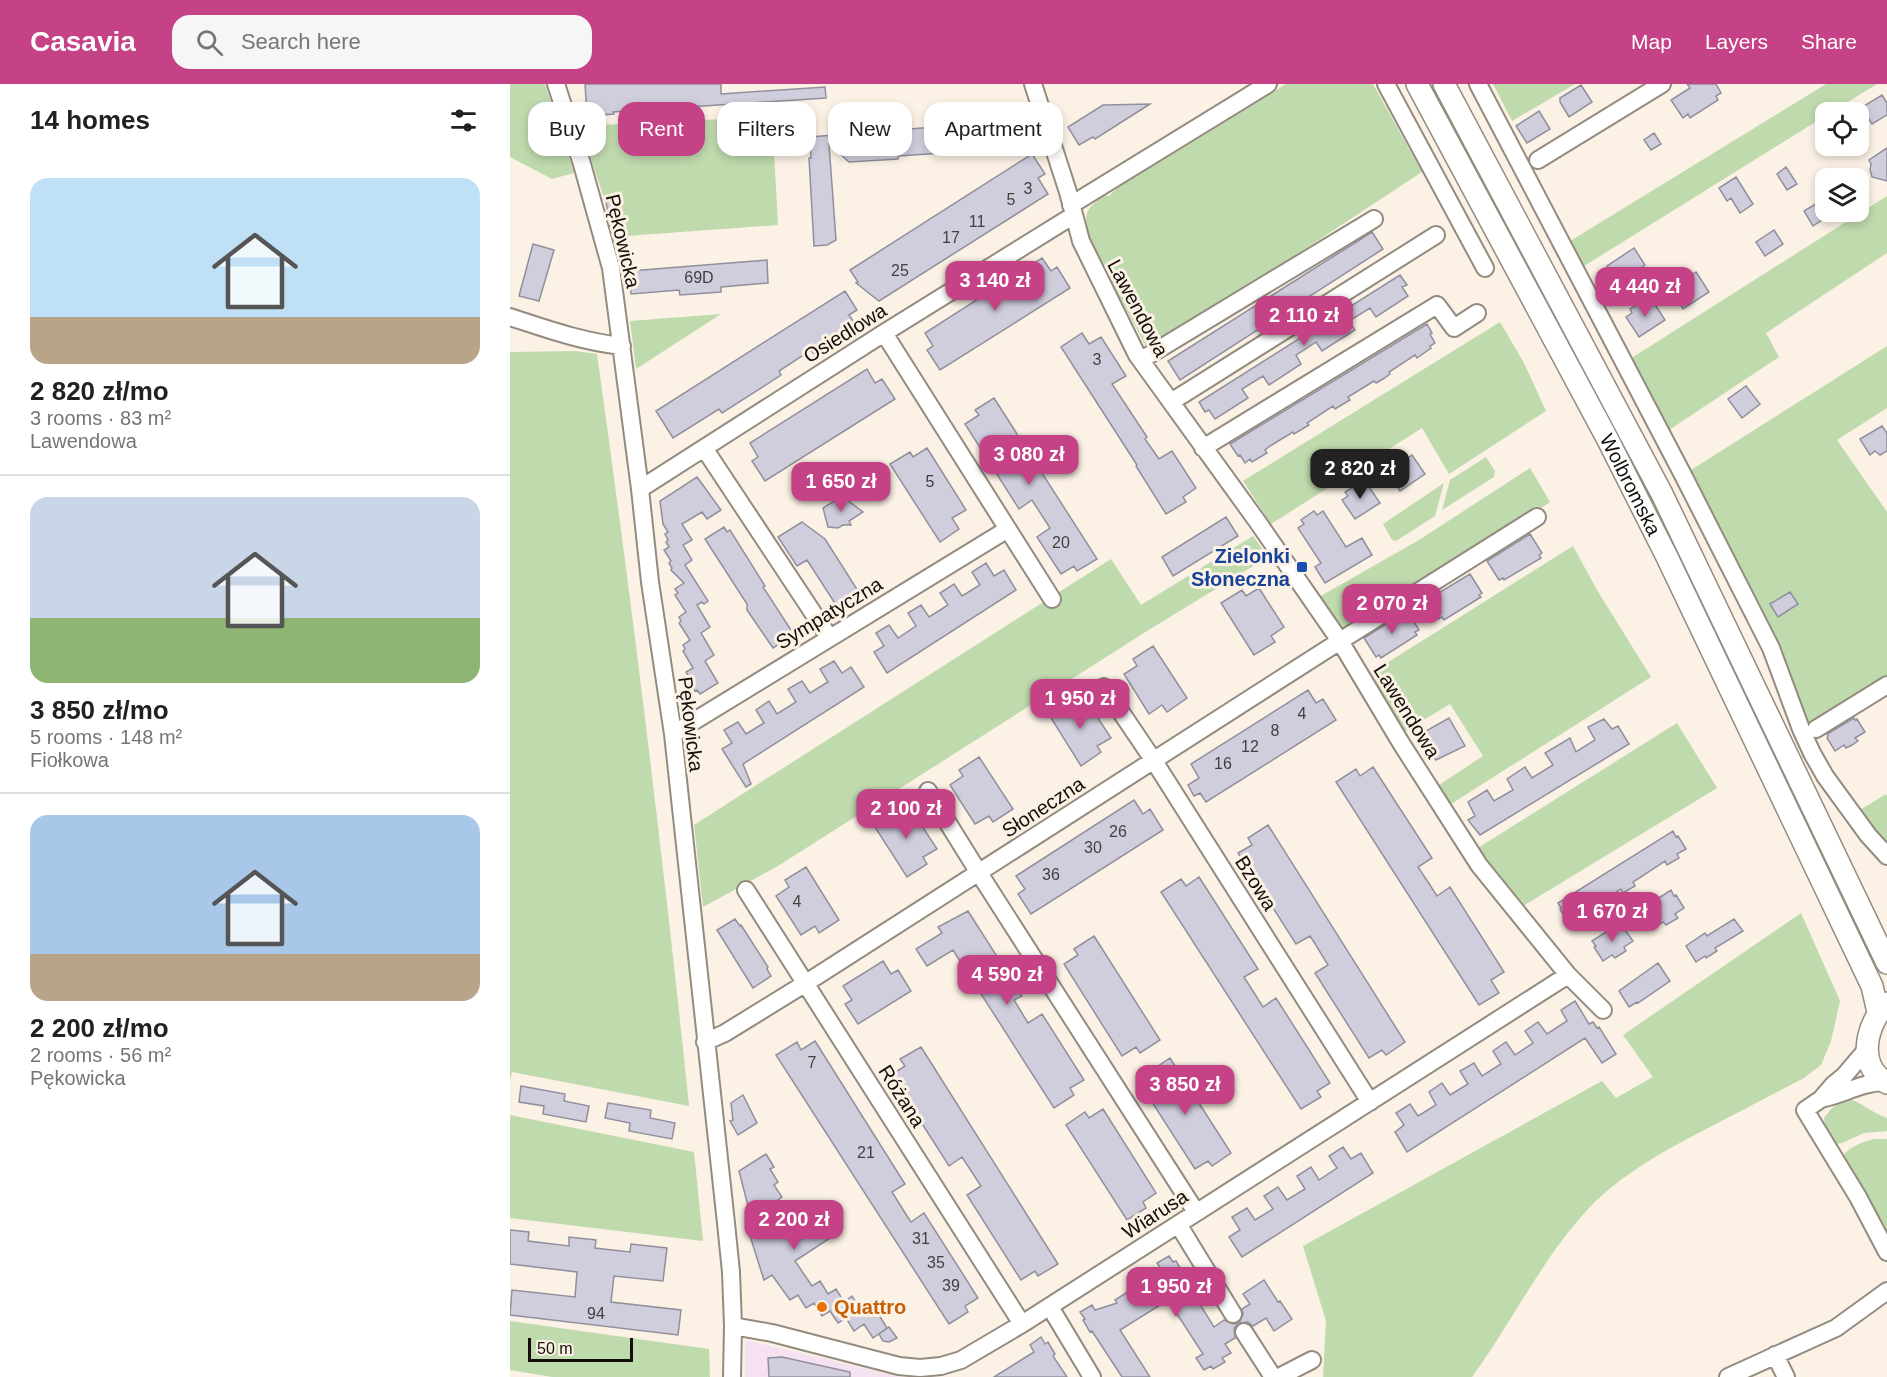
<!DOCTYPE html>
<meta charset="utf-8">
<style>
body{margin:0;font-family:Helvetica,sans-serif;background:#f6f6f6;color:#202124;height:100vh;display:flex;flex-direction:column;font-size:22px;white-space:nowrap}
*{box-sizing:border-box;margin:0}
p{font-size:20px;color:#757577}
.icon{flex:none;width:33px;height:33px;fill:none;stroke:currentColor;stroke-width:2;stroke-linecap:round;stroke-linejoin:round}
.map{position:relative;flex:1;overflow:hidden}
.panel{display:flex;flex-direction:column;background:#fff;width:510px}
.panel>*{flex:none}
.guide{position:absolute;left:18px;top:18px;width:570px;height:54px;display:flex;gap:12px}
.controls{position:absolute;left:1305px;top:18px;display:grid;gap:12px}
.controls a{display:grid;place-items:center;width:54px;height:54px;border-radius:12px;background:#fff;box-shadow:0 3px 9px #0003;font-size:30px}
.scale{position:absolute;left:18px;bottom:15px;width:105px;box-sizing:border-box;padding-left:6px;border:3px solid #120f0a;border-top:0;font-size:16px;line-height:21px;white-space:nowrap;color:#120f0a;-webkit-text-stroke:4px #fbf1e4;paint-order:stroke}
.price{position:absolute;translate:-50% -51px;padding:0 14px;border-radius:12px;background:#c54287;color:#fff;font-size:20px;line-height:39px;filter:drop-shadow(0 2px 3px #0008)}
.price::after{content:'';position:absolute;left:50%;top:36px;width:18px;height:14px;margin-left:-9px;background:inherit;clip-path:polygon(0 0,100% 0,50% 100%)}
.price.active{background:#222;color:#fff}
ul{padding:0;list-style:none}
li{display:grid;align-content:center;gap:12px;height:318px;padding:0 30px}
li+li{border-top:2px solid #e0e0e0}
li span{display:grid;place-items:center;height:186px;border-radius:18px;color:#555}
li>.icon{margin-inline-start:auto}
span .icon{width:108px;height:108px;fill:#fffc;stroke-width:1}
li b{font-size:26px}
h2{display:flex;justify-content:space-between;align-items:center;height:72px;padding:0 30px;font-size:26px}
.pill{padding:0 21px;border-radius:18px;background:#fff;box-shadow:0 3px 9px #0003;font-size:21px;line-height:54px}
.pill.active{background:#c54287;color:#fff}
header{display:flex;align-items:center;gap:36px;box-sizing:border-box;height:84px;padding:0 30px;background:#c54287;color:#fff}
header strong{font-size:28px}
nav{display:flex;gap:33px;margin-inline-start:auto;font-size:21px}
.search{width:420px;height:54px;background:#f6f6f6;display:flex;align-items:center;gap:15px;box-sizing:border-box;padding:0 21px;border-radius:18px;color:#757577;font-size:22px}
main{display:flex;flex:1;min-height:0}
.map>svg:first-child{display:block}
.industrial{fill:#f6e1f0}
.green{fill:#bfdaad}
.building{fill:#d0cedd;stroke:#918f9d;stroke-width:1.5}
.lines{fill:none;stroke-linecap:round;stroke-linejoin:round}
.minor-casing{stroke:#948b7f;stroke-width:20}
.major-casing{stroke:#948b7f;stroke-width:24}
.minor{stroke:#fff;stroke-width:16}
.major{stroke:#fff;stroke-width:21}
.transit-dot{fill:#1a4fb4;stroke:#fbf1e4;stroke-width:2}
.food-dot{fill:#e8710a;stroke:#fbf1e4;stroke-width:2}
.labels{text-anchor:middle;dominant-baseline:central;stroke-width:6;stroke-linejoin:round;paint-order:stroke}
.number-label{font-size:16px;fill:#423f3f}
.street-label{font-size:20px;fill:#120f0a;stroke:#fbf1e4}
.transit-label{font-size:20px;font-weight:bold;fill:#164399;stroke:#fbf1e4;text-anchor:end}
.food-label{font-size:20px;font-weight:bold;fill:#c56008;stroke:#fbf1e4;text-anchor:start}
</style>
<header>
<strong>Casavia</strong>
<div class="search"><svg class="icon" aria-label="search" viewBox="0 0 24 24"><circle cx="10" cy="10" r="6"/><path d="M15 15l6 6"/></svg>Search here</div>
<nav><a>Map</a><a>Layers</a><a>Share</a></nav>
</header>
<main>
<section class="panel">
<h2>14 homes<svg class="icon" aria-label="filters" viewBox="0 0 24 24"><path d="M4 7h16M4 17h16"/><circle cx="9" cy="7" r="2"/><circle cx="15" cy="17" r="2"/></svg></h2>
<ul>
<li><span style="background:linear-gradient(#bfe0f5 75%,#b9a48a 0)"><svg class="icon" aria-label="home" viewBox="0 0 24 24"><path d="M3 11l9-7 9 7M6 9v11h12V9"/></svg></span><div><b>2 820 zł/mo</b><p>3 rooms · 83 m²</p><p>Lawendowa</p></div></li>
<li><span style="background:linear-gradient(#c9d6e8 65%,#8fb573 0)"><svg class="icon" aria-label="home" viewBox="0 0 24 24"><path d="M3 11l9-7 9 7M6 9v11h12V9"/></svg></span><div><b>3 850 zł/mo</b><p>5 rooms · 148 m²</p><p>Fiołkowa</p></div></li>
<li><span style="background:linear-gradient(#a9c7e8 75%,#b9a48a 0)"><svg class="icon" aria-label="home" viewBox="0 0 24 24"><path d="M3 11l9-7 9 7M6 9v11h12V9"/></svg></span><div><b>2 200 zł/mo</b><p>2 rooms · 56 m²</p><p>Pękowicka</p></div></li>
</ul>
</section>
<div class="map">
<svg width="1377" height="1293" viewBox="0 0 1377 1293">
<rect width="100%" height="100%" fill="#fbf1e4"/>
<path class="industrial" d="M235,1256L391,1293H235Z"/>
<path class="green" d="M0,0H35L64,89L42,95L0,73Z
M776,0H863L912,88L737,203L638,266L575,149L578,147C572,127 580,122 595,111L599,112L606,105Z
M918,0H924L1137,399L1365,873L1360,875L1166,469Z
M983,0H1065L1002,37Z
M1316,0H1367L1321,28H1316L1315,32L1071,184L1057,159Z
M215,35L217,53L263,51L268,141L102,153L96,144L112,142L110,116L95,117L70,42Z
M1377,112V169L1256,249L1269,273L1159,346L1120,275Z
M211,230L126,285L120,237Z
M990,238L1014,279L1036,327L939,390L912,344L761,440L733,397Z
M1377,262V324L1327,356L1377,428V591L1299,641L1275,577L1181,386Z
M65,267L87,270C122,520 153,770 179,1022L2,988L0,996V268Z
M976,373L985,387L984,393L932,426L940,396Z
M1020,384L1040,418L929,493L836,552L809,513L909,456Z
M934,399L925,432L886,457L882,456L873,440Z
M743,452L758,473L637,547L268,782L193,823L184,741L601,475L631,521Z
M1063,462L1087,506L1141,593L941,720L926,703L973,672L940,620L894,648L861,589Z
M1167,639L1207,704L1013,822L968,764Z
M1376,710L1377,712V760L1350,726Z
M1291,829L1330,917L1321,957L1311,981L1294,994C1261,1011 1229,1028 1196,1045C1154,1067 1113,1089 1079,1124C1033,1173 1002,1238 962,1293H813L816,1237L793,1162L1092,997L1106,1014L1143,993L1113,951Z
M1336,1014C1350,1017 1362,1029 1377,1034V1047L1354,1049L1332,1059L1325,1060L1316,1046L1314,1034L1322,1024Z
M0,1031L184,1068L193,1157L0,1134Z
M1365,1055H1377V1150L1363,1123L1333,1072C1339,1063 1353,1057 1365,1055Z
M0,1237L199,1265L200,1293H42L0,1286Z"/>
<path class="building" d="M75,0H211V10L315,3L316,14L103,28L104,30L77,32Z
M1177,0H1206L1211,9L1206,12L1208,16L1180,34L1178,30L1173,34L1161,16L1180,4Z
M1071,1L1082,18L1059,33L1050,18V14Z
M1372,11L1377,19V31L1362,40L1357,32L1355,34L1349,25Z
M640,20L585,55L583,53L569,61L558,43L593,21Z
M1029,27L1040,45L1017,59L1006,42Z
M462,40V43L465,42L466,56H463L464,69L449,70V68L388,72V75L339,78L319,60L326,156L317,161L304,162L299,74H301L300,53Z
M1144,49L1151,60L1141,66L1134,56Z
M1377,64V97L1362,93L1360,86L1361,80L1359,76Z
M522,70L535,90L528,94L538,110L369,217L346,199L348,198L340,186Z
M1276,83L1287,100L1277,106L1267,90Z
M1226,93L1243,120L1230,129L1221,114L1217,117L1209,104Z
M109,116L111,141L100,142L96,117Z
M1312,116L1316,122V128H1319L1321,130L1303,142L1294,127Z
M1264,146L1273,160L1255,172L1246,158Z
M862,148L873,165L670,296L658,277Z
M23,160L44,166L29,217L9,212Z
M1124,164L1135,181L1129,185L1131,188L1115,198L1113,195L1108,199L1097,182Z
M532,174L541,187L547,183L560,204L430,286L417,266L423,262L415,249Z
M257,176L258,199L211,203V208L170,211L169,206L121,210L120,187Z
M1186,188L1199,208L1173,225L1160,204L1166,201L1164,197L1178,189L1180,192Z
M890,191L897,201L892,203L898,212L866,233L860,224L839,237L845,246L812,267L806,258L797,264L786,271L791,280L759,301L753,292L732,305L738,314L705,335L699,326L695,328L689,318Z
M335,207L347,226L339,231L347,243L304,270L301,266L269,287L271,291L259,299L212,329L209,325L163,354L146,327Z
M1142,216L1155,236L1129,253L1116,233L1122,229L1120,225L1133,217L1135,220Z
M917,240L922,249L920,250L925,259L920,262L921,264L907,274L905,271L879,288L880,290L873,295L866,299L864,297L838,313L840,316L825,325L823,322L797,339L799,341L784,350L783,348L760,362L755,366L757,369L742,378L740,375L735,379L730,371L728,372L720,360Z
M572,249L579,260L591,253L616,292L602,300L637,353L635,355L649,375L662,367L686,404L673,413L676,418L656,430L626,382L627,381L551,263Z
M357,285L365,299L372,295L385,315L255,397L242,377L248,373L240,359Z
M1236,302L1250,320L1232,334L1218,315Z
M484,314L587,475L567,487L564,482L551,490L527,453L540,444L522,416L509,425L455,340L469,331L465,326Z
M1372,342L1377,349V367L1370,371L1365,367L1360,371L1350,355Z
M417,364L456,426L442,434L449,445L430,458L380,380L400,368L403,373Z
M893,371L896,375L902,371L915,390L890,407L877,387L883,383L880,379Z
M187,393L211,426L197,435L192,428L172,440L182,456L173,461L182,476L175,481L198,517L194,520L192,518L187,521L200,543L191,549L204,571L195,577L208,599L190,610L187,606L185,607L176,594L179,593L176,588L183,584L173,567L175,565L173,561L180,556L169,539L171,537L169,533L176,528L165,511L168,509L165,505L174,499L161,486L162,484L159,479L161,477L154,466L159,463L156,458L158,456L155,450L158,448L153,440L150,417Z
M848,400L851,404L857,400L870,419L845,435L832,416L838,412L835,408Z
M332,412L353,428L339,437L341,441H333L328,444L318,443L313,424Z
M804,427L807,431L813,427L836,463L852,454L862,471L815,499L805,483L811,479L788,444L794,440L791,436Z
M716,433L728,452L663,492L652,473Z
M292,438L315,455L350,510L328,524L297,476L287,482L268,453Z
M214,443L217,448L220,446L255,502L253,503L281,546L278,548L281,553L263,564L237,526V520L195,455Z
M1020,450L1032,469L1029,471L1031,474L994,496L993,494L989,496L977,477Z
M476,479L484,492L494,486L506,506L377,589L364,568L374,562L366,549L379,541L388,554L406,542L398,529L411,521L419,533L438,521L430,509L444,500L452,512L470,501L462,488Z
M960,490L972,509L969,511L971,513L934,536L932,533L929,535L917,516Z
M749,504L774,543L761,552L765,558L744,571L711,519L732,506L736,512Z
M1280,508L1288,520L1268,533L1260,520Z
M897,527L909,546L905,548L907,551L871,574L869,571L866,573L854,554Z
M643,562L677,614L657,628L652,621L639,630L614,590L627,582L623,575Z
M324,577L332,589L341,583L354,603L233,680L241,700L236,703L212,665L222,659L214,646L228,638L236,650L254,639L246,626L259,617L267,630L286,618L278,605L292,597L300,609L318,598L310,585Z
M798,606L806,619L813,615L826,636L696,718L690,709L684,712L678,701L689,694L681,680Z
M575,614L601,654L587,662L591,668L571,682L538,629L558,617L562,623Z
M939,634L955,662L926,676L909,651Z
M1344,634L1345,636L1347,635L1355,648L1345,654L1348,657L1342,661L1336,664L1334,661L1325,667L1317,654L1318,652L1317,650Z
M1094,635L1102,645L1108,642L1119,660L970,751L958,736L965,732L958,718L977,706L984,717L1003,706L997,695L1015,683L1022,694L1043,681L1035,669L1060,654L1066,668L1085,656L1078,643Z
M469,673L503,725L483,738L479,732L465,740L440,701L453,692L449,686Z
M863,683L922,774L908,783L918,798L927,812L940,803L994,888L981,896L989,909L969,921L826,698L846,685L850,692Z
M624,716L633,730L640,725L653,746L521,830L508,810L515,805L506,792Z
M401,725L427,765L413,773L417,780L397,793L363,740L384,727L388,734Z
M758,741L895,958L876,971L872,966L859,974L805,889L818,881L804,858L800,852L786,860L728,769L742,761L738,754Z
M1163,747L1166,753L1168,752L1176,765L1167,770L1169,774L1157,781L1155,777L1123,798L1125,802L1113,809L1111,805L1078,825L1081,829L1060,842L1050,825L1051,824L1048,819Z
M296,783L329,836L309,849L305,842L291,851L266,812L279,803L275,796Z
M689,793L748,885L734,893L753,923L766,914L820,999L807,1007L811,1013L791,1025L651,808L671,795L676,802Z
M1161,806L1164,812L1166,811L1174,824L1165,830L1168,834L1156,841L1153,838L1144,844L1135,830L1137,829L1133,824Z
M458,827L512,912L504,916L518,939L532,930L574,996L560,1004L564,1011L544,1024L443,866L417,882L406,865L432,849L428,843Z
M225,835L230,842L231,841L258,883L257,885L261,892L243,904L207,846Z
M1224,835L1233,847L1205,864L1207,867L1196,874L1195,872L1186,878L1176,862L1195,849L1197,852Z
M1110,839L1123,857L1114,863L1116,867L1105,874L1102,871L1093,877L1084,863L1086,862L1082,857Z
M584,852L650,956L630,969L626,963L612,972L554,880L568,871L564,865Z
M373,877L381,890L388,886L401,907L348,940L335,920L342,916L333,902Z
M1148,879L1160,897L1128,919L1127,918L1119,923L1109,907Z
M1065,917L1079,940L1083,938L1087,944L1089,943L1106,970L1092,979L1075,954L897,1068L885,1048L894,1041L886,1029L900,1020L908,1032L926,1021L919,1008L932,999L940,1011L958,1000L950,987L964,979L972,992L991,980L983,967L996,958L1005,971L1023,959L1015,947L1028,938L1037,950L1057,937L1051,926Z
M305,957L395,1100L382,1108L397,1132L401,1138L414,1129L468,1214L455,1222L458,1228L439,1240L266,971L287,958L291,966Z
M411,963L548,1180L528,1192L525,1187L511,1196L457,1111L471,1102L452,1073L439,1082L381,991L395,982L390,975Z
M660,974L721,1069L702,1082L698,1077L685,1085L631,1001L644,992L641,987Z
M11,1002L55,1010L54,1017L79,1022L76,1038L33,1030L34,1022L9,1018Z
M233,1011L247,1039L228,1051L220,1037L223,1036L221,1019Z
M98,1019L141,1026L140,1034L165,1039L162,1055L119,1047L120,1039L95,1034Z
M593,1025L646,1109L633,1118L636,1124L617,1136L556,1041L575,1028L579,1034Z
M833,1063L841,1075L851,1069L863,1089L732,1173L719,1153L730,1146L722,1133L737,1124L745,1136L763,1125L754,1112L768,1103L777,1116L795,1105L787,1092L801,1083L809,1096L827,1084L819,1072Z
M256,1070L264,1083L260,1085L268,1098L264,1101L272,1113L268,1116L275,1129L272,1131L288,1157L312,1142L320,1154L285,1177L302,1202L310,1197L318,1210L326,1205L334,1218L342,1212L350,1225L361,1218L377,1244L363,1254L354,1240L344,1247L336,1234L328,1239L320,1227L312,1232L304,1219L296,1224L288,1211L280,1216L262,1191L254,1196L240,1152L245,1149L229,1087Z
M0,1146L19,1148L18,1157L59,1162V1153L86,1156L85,1164L120,1168L121,1160L157,1164L153,1197L104,1192L101,1218L171,1226L168,1251L0,1231L2,1206L65,1213L67,1188L0,1180Z
M659,1172L663,1178L666,1177L673,1189L671,1190L704,1243L714,1236L723,1240L729,1239L733,1230L732,1225L740,1220L733,1210L754,1196L768,1218L770,1217L782,1235L764,1247L756,1234L743,1242L738,1238L729,1239L724,1244L725,1254L715,1260L721,1269L712,1274L715,1278L703,1285L701,1282L694,1286L686,1274L693,1270L658,1216L610,1246L640,1293H612L582,1247L580,1248L573,1236L575,1235L570,1228L582,1221L585,1226L607,1219L605,1216L652,1186L647,1179Z
M379,1243L387,1254L379,1258L373,1257L369,1250Z
M531,1253L535,1260L538,1258L545,1270L543,1272L557,1293H484L524,1268L520,1261Z
M272,1273L340,1288V1293H259L258,1274Z"/>
<g class="lines">
<defs>
<path id="minor" d="M46,0L72,80L101,184L130,405L140,498L163,650L216,1139L221,1188L223,1242L222,1293
M523,0L558,108L571,157L627,271L747,437L830,557L891,659L969,781L1058,891L1093,926
M876,0L975,184
M968,0L1173,391L1261,564L1291,645L1302,669L1315,692L1358,751L1377,772
M1028,76L1152,0
M561,121L758,0
M0,233C37,245 73,258 112,262
M374,249L542,515
M631,276L864,135
M661,318L926,151
M194,364L319,553
M693,364L927,221L944,244L967,229
M130,405L374,249L564,131
M594,603L644,677L860,1018
M1306,645L1377,601
M163,650L498,445
M418,707L469,789L686,1128
M236,806L512,1240
M195,958L215,949L296,899L830,557L1027,433
M1357,965L1334,992L1323,1001L1311,1015L1295,1026L1348,1113L1377,1168
M1311,1015C1335,1010 1349,999 1374,998
M668,1140L723,1230
M540,1223L582,1293
M223,1242L262,1249L389,1282L410,1284L431,1282L451,1276L512,1240L1058,891
M734,1248L763,1293
M1265,1271L1276,1293
M769,1293L802,1276
M1218,1293L1326,1244L1377,1207"/>
<g id="major">
<path id="s1" d="M907,0L1098,356L1157,473L1362,902L1368,928"/>
<path d="M934,0L1152,410L1377,879"/>
<path d="M1377,919C1356,940 1346,982 1377,999"/>
</g>
</defs>
<use href="#minor" class="minor-casing"/>
<use href="#major" class="major-casing"/>
<use href="#minor" class="minor"/>
<use href="#major" class="major"/>
</g>
<rect class="transit-dot" x="786" y="477" width="12" height="12" rx="3"/>
<circle class="food-dot" cx="312" cy="1223" r="6"/>
<g class="labels">
<g class="number-label">
<text x="518" y="104">3</text>
<text x="501" y="115">5</text>
<text x="467" y="137">11</text>
<text x="441" y="153">17</text>
<text x="390" y="186">25</text>
<text x="189" y="193">69D</text>
<text x="587" y="275">3</text>
<text x="420" y="397">5</text>
<text x="551" y="458">20</text>
<text x="792" y="629">4</text>
<text x="765" y="646">8</text>
<text x="740" y="662">12</text>
<text x="713" y="679">16</text>
<text x="608" y="747">26</text>
<text x="583" y="763">30</text>
<text x="541" y="790">36</text>
<text x="287" y="817">4</text>
<text x="302" y="978">7</text>
<text x="356" y="1068">21</text>
<text x="411" y="1154">31</text>
<text x="426" y="1178">35</text>
<text x="441" y="1201">39</text>
<text x="86" y="1229">94</text>
</g>
<g class="street-label">
<text transform="translate(113 157) rotate(77)">Pękowicka</text>
<text transform="translate(628 224) rotate(62)">Lawendowa</text>
<text transform="translate(335 249) rotate(-32)">Osiedlowa</text>
<text stroke="none"><textPath href="#s1" startOffset="454">Wolbromska</textPath></text>
<text transform="translate(319 529) rotate(-31)">Sympatyczna</text>
<text transform="translate(897 627) rotate(58)">Lawendowa</text>
<text transform="translate(181 640) rotate(83)">Pękowicka</text>
<text transform="translate(533 723) rotate(-33)">Słoneczna</text>
<text transform="translate(746 799) rotate(58)">Bzowa</text>
<text transform="translate(392 1012) rotate(58)">Różana</text>
<text transform="translate(645 1130) rotate(-33)">Wiarusa</text>
</g>
<g class="transit-label">
<text x="780" y="472">Zielonki<tspan x="780" dy="23">Słoneczna</tspan></text>
</g>
<g class="food-label">
<text x="324" y="1223">Quattro</text>
</g>
</g>
</svg>
<div class="controls">
<a><svg class="icon" aria-label="locate" viewBox="0 0 24 24"><circle cx="12" cy="12" r="6"/><path d="M12 2v4M12 18v4M2 12h4M18 12h4"/></svg></a>
<a><svg class="icon" aria-label="layers" viewBox="0 0 24 24"><path d="M12 4l9 5-9 5-9-5zM3 14l9 5 9-5"/></svg></a>
</div>
<div class="scale">50 m</div>
<b class="price" style="left:485px;top:228px">3 140 zł</b>
<b class="price" style="left:1135px;top:234px">4 440 zł</b>
<b class="price" style="left:794px;top:263px">2 110 zł</b>
<b class="price" style="left:519px;top:402px">3 080 zł</b>
<b class="price active" style="left:850px;top:416px">2 820 zł</b>
<b class="price" style="left:331px;top:429px">1 650 zł</b>
<b class="price" style="left:882px;top:551px">2 070 zł</b>
<b class="price" style="left:570px;top:646px">1 950 zł</b>
<b class="price" style="left:396px;top:756px">2 100 zł</b>
<b class="price" style="left:1102px;top:859px">1 670 zł</b>
<b class="price" style="left:497px;top:922px">4 590 zł</b>
<b class="price" style="left:675px;top:1032px">3 850 zł</b>
<b class="price" style="left:284px;top:1167px">2 200 zł</b>
<b class="price" style="left:666px;top:1234px">1 950 zł</b>
<div class="guide">
<a class="pill">Buy</a>
<a class="pill active">Rent</a>
<a class="pill">Filters</a>
<a class="pill">New</a>
<a class="pill">Apartment</a>
</div>
</div>
</main>
